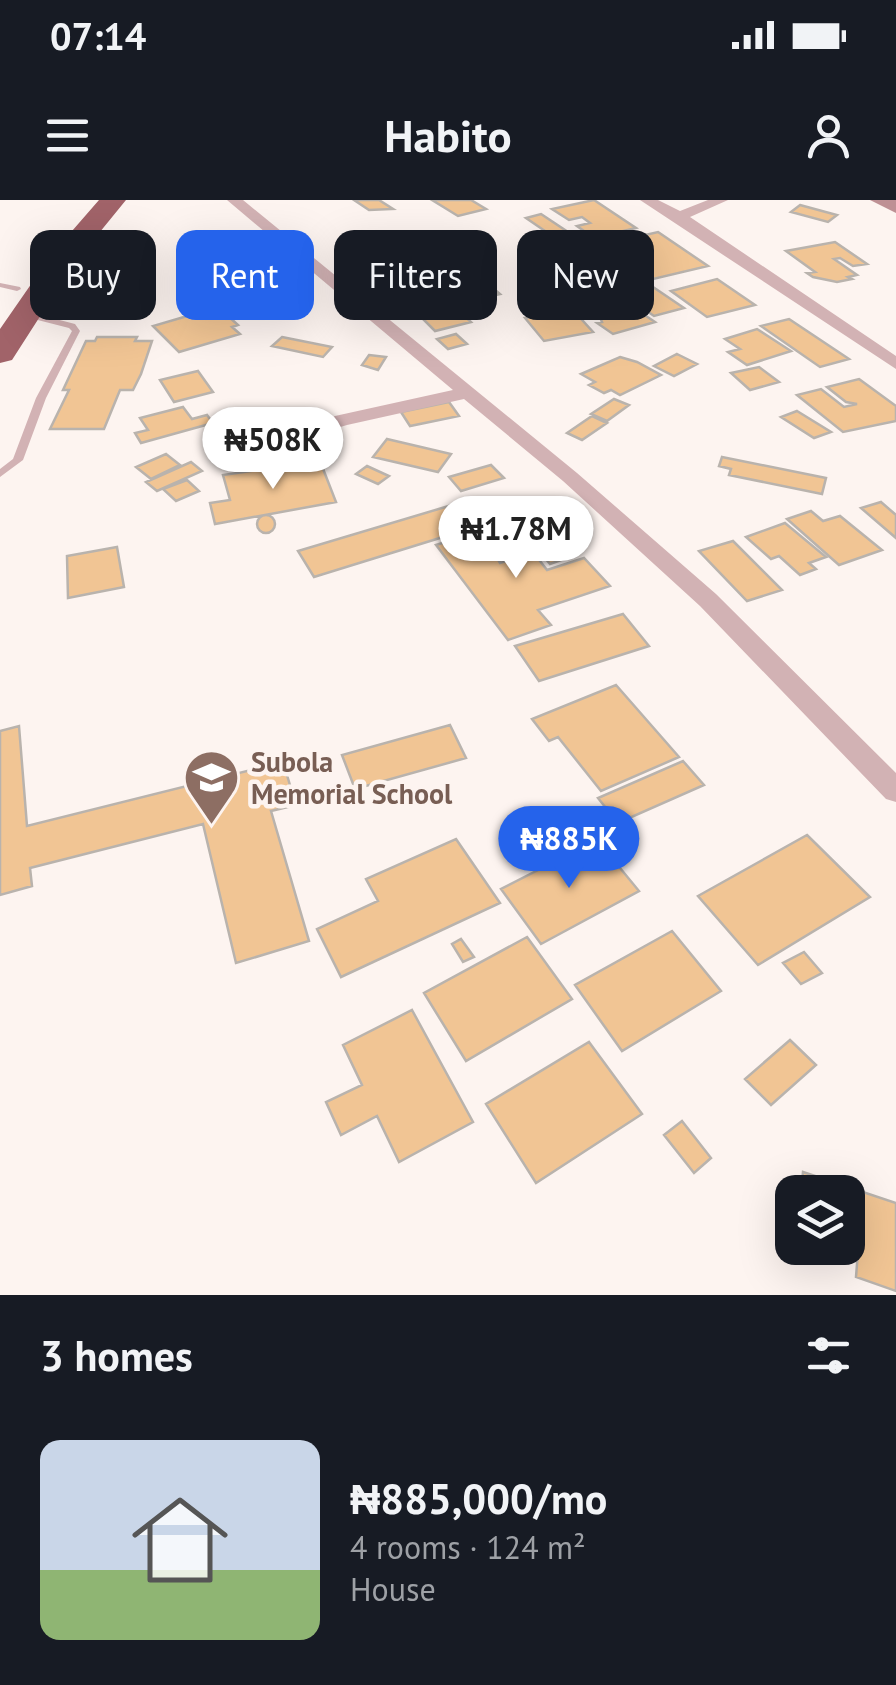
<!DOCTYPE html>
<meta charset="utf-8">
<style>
body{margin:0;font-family:"PT Sans",sans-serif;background:#20242c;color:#f1f3f6;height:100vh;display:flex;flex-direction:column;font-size:38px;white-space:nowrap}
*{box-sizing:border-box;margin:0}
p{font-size:32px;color:#9ea1a6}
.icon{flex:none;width:55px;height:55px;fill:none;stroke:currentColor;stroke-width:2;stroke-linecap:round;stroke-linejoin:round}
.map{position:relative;height:1095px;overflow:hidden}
.side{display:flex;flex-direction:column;background:#171b24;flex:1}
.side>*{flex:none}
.guide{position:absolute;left:30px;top:30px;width:838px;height:90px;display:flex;gap:20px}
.tools{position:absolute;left:775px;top:975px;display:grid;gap:20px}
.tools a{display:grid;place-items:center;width:90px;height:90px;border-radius:20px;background:#171b24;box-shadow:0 10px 40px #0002;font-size:50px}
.price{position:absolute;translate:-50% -85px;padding:0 22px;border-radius:35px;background:#fff;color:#222;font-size:32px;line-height:65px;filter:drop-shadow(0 2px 5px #0008)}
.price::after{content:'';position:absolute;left:50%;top:60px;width:30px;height:22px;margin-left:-15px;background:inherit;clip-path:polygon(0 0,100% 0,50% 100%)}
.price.current{background:#2563eb;color:#fff}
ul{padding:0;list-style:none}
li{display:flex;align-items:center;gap:30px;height:250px;padding:0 40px}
li span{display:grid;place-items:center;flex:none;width:280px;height:200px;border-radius:20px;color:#555}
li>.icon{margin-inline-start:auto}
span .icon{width:120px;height:120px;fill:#fffc;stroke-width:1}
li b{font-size:42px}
h2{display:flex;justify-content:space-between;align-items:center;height:120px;padding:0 40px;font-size:42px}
.chip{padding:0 35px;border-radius:20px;background:#171b24;box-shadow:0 10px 40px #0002;font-size:35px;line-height:90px}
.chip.current{background:#2563eb;color:#fff}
.status{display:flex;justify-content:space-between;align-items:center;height:70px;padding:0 50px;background:#171b24;direction:ltr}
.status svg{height:28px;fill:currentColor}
header{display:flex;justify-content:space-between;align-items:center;height:130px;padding:0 40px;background:#171b24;font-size:45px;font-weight:800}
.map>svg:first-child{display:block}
.building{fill:#f1c594;stroke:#b9b3ad;stroke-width:2.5}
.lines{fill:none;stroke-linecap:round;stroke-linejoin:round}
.lane{fill:#d2b2b4;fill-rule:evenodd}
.street{fill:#d2b2b4;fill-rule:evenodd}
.secondary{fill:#be9094;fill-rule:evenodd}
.highway{fill:#a16369;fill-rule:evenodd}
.labels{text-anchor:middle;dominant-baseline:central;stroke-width:9;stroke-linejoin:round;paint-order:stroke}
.education-label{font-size:28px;font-weight:bold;fill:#785e54;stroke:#fdf4f0;text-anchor:start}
</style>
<div class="status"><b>07:14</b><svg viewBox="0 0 49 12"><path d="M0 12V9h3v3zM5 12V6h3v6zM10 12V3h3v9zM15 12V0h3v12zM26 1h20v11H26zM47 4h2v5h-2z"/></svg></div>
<header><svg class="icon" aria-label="menu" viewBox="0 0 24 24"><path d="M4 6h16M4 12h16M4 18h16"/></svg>Habito<svg class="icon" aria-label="person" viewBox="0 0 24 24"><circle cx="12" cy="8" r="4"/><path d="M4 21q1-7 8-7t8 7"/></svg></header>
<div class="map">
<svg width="896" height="1095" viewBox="0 0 896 1095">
<rect width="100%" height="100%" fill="#fdf4f0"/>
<path class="building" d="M354,0H379L393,9L369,10Z
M432,0H471L486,9L458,16Z
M594,0L636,28L594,38L577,26L590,23L582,17L569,20L552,9Z
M800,5L837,15L828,22L791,12Z
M541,14L577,38L561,42L526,18Z
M658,32L708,66L649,80L601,45Z
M835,42L867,64L853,66L840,58L834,59L857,75L848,77L852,79L837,82L813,77L807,73L815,72L786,51Z
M587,48L618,69L598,74L566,53Z
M458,56L467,65L483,61L492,68L474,72L500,94L465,102L457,95L463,93L457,88H438L429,80L449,73L436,61Z
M561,57L586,74L558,82L531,68Z
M592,79L605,96L591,99L581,90L575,91L584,100L566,103L549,87Z
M717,79L755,105L707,117L671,91Z
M236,80L240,95L196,100L193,86Z
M653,87L684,108L654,116L624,95Z
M613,96L624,107L598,111L587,101Z
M74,106L120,107L115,117L68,115Z
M218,107L238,125L232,127L240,134L179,152L153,126Z
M634,108L655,122L613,134L597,123L602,122L600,117Z
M458,110L471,122L435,131L422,118Z
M573,110L593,132L544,141L525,118Z
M789,119L849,159L820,167L761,126Z
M757,129L791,151L747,165L728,152L740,149L725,139Z
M456,134L467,144L448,149L437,139Z
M97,137H137L135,141H152L141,174L133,190H120L104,229H50L69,190H63L86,141H95Z
M282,137L332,147L323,157L272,146Z
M677,154L697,164L674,176L654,166Z
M369,155L386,157L378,170L362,165Z
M620,157L637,162L661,175L620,195L611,190L604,193L589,185L595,182L581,174Z
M759,167L779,182L750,190L731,173Z
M198,171L213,192L174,202L160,180Z
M859,179L896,206V221L843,232L797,195L821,189L844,207L857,204L846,202L827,187Z
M614,199L629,205L607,221L591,214Z
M449,202L459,216L410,226L401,212Z
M183,207L192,219L207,215L213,223L141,243L135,233L148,230L140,218Z
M797,211L831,232L814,238L781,217Z
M592,216L607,223L582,240L567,233Z
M387,239L451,254L438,272L373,257Z
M307,243L317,247V255L300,260L289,256V249Z
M166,254L180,265L151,279L136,267Z
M722,257L826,278L822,294L729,275L731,269L719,266Z
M320,261L336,302L215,324L210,303L230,300L223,275Z
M191,262L202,271L157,291L146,282Z
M491,265L504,278L461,291L449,277Z
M367,266L389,276L378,284L356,274Z
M187,280L199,291L176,301L163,289Z
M881,302L896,315V338L861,308Z
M452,305L472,328L314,377L298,351Z
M542,310L570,340L559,344L562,347L569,345L578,354L550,364L536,347L519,353L506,337L513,334L502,322Z
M811,311L823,321L840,316L882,350L839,365L787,319Z
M257 324a9 9 0 1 1 18 0a9 9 0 1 1-18 0Z
M785,323L826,357L809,363L816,369L800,375L779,356L771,359L746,337Z
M491,328L512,353L497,358L500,363L533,352L547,370L584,358L610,386L538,410L551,425L508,440L436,345Z
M733,341L782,390L747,401L699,351Z
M117,347L124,387L68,398L67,356Z
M623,414L649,446L539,481L515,446Z
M616,485L679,557L601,591L558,537L549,541L532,519Z
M450,525L466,558L355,589L342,555Z
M19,526L27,626L283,562L296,605L271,611L309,741L236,763L203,624L30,668L32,686L0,695V531Z
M683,561L704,585L618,623L598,598Z
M807,635L870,697L758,765L698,696Z
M456,639L500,703L341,777L317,729L378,701L366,679Z
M597,640L639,691L541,744L501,689Z
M672,731L721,791L622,851L575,785Z
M527,737L572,799L466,861L424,793Z
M461,739L474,757L463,762L452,744Z
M804,752L822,773L801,784L783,763Z
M412,810L473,922L399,962L377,916L341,935L326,902L362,885L343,845Z
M790,840L816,865L771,905L745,879Z
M589,842L642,914L536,983L486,904Z
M682,921L711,958L694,973L664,935Z
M803,972L896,1003V1091L856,1077L858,1051L848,1047V992H801Z"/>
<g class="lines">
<path class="lane" d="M268,28L275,30L225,47L260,88V92H257L216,46Z
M0,83L20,87L21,89L17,91L0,87Z
M25,111L75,124L80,131L46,198L23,260L0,277V269L13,259L36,198L72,131L69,128L22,116L21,114Z"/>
<path class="street" d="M227,0H243L577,273L716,394L896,573V602L886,599L700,406L563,281L464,199L347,225L227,261H213L210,257L213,253L335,216L453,190Z
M640,0H658L680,11L708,0H728L690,17L896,156V169Z"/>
<path class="secondary" d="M870,0H896V13Z"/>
<path class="highway" d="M99,0H126L73,65L12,160L0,163V129L52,54Z"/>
</g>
<defs>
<symbol id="school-pin" viewBox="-11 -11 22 30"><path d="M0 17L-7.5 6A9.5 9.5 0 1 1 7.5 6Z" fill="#8d6e63" stroke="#fdf4f0"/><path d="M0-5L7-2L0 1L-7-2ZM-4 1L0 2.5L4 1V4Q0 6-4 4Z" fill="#fff"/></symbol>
</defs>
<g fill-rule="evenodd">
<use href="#school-pin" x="180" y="546" width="63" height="86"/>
</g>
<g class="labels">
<g class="education-label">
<text x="251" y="561">Subola<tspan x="251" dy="32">Memorial School</tspan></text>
</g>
</g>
</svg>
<div class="tools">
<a><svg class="icon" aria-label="layers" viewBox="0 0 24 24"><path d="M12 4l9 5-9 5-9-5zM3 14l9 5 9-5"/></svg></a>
</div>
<b class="price" style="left:273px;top:292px">₦508K</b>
<b class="price" style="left:516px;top:381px">₦1.78M</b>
<b class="price current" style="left:569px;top:691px">₦885K</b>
<div class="guide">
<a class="chip">Buy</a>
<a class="chip current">Rent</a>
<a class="chip">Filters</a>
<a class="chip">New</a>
</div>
</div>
<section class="side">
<h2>3 homes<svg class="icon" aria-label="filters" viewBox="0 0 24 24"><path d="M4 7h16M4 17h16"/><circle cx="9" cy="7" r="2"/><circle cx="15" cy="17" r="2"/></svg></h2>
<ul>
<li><span style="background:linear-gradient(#c9d6e8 65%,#8fb573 0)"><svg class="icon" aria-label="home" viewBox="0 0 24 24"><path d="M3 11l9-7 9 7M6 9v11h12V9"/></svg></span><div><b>₦885,000/mo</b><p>4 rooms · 124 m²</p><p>House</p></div></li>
</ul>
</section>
